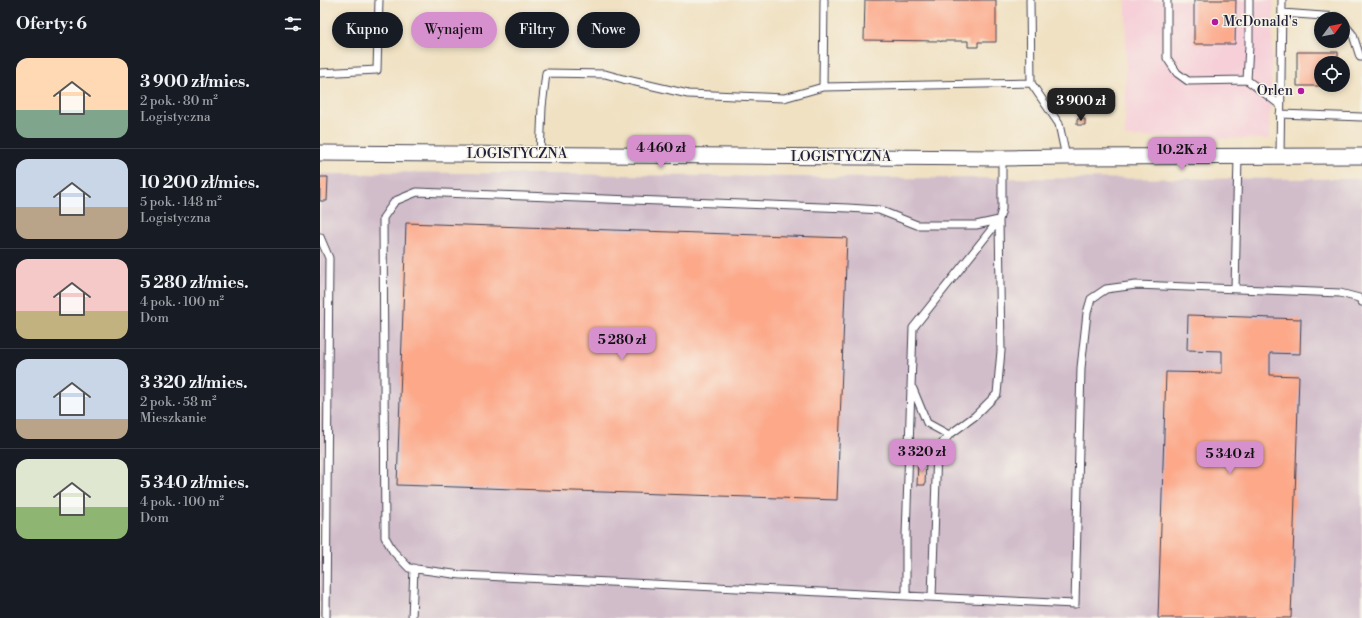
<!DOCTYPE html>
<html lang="pl">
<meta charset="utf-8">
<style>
body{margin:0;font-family:"Libre Bodoni",serif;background:#20242c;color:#f1f3f6;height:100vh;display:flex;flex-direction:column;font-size:15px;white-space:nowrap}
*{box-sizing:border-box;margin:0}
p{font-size:13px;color:#9ea1a6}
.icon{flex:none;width:22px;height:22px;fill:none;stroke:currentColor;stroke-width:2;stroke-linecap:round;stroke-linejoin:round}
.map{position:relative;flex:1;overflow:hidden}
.details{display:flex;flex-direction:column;background:#171b24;width:320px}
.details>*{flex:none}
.banner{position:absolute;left:12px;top:12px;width:380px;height:36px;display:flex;gap:8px}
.needle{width:26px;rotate:58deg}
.buttons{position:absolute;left:994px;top:12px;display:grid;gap:8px}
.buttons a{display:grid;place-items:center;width:36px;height:36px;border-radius:50%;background:#171b24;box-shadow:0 2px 6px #0003;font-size:20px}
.price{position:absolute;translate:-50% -34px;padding:0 9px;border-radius:8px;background:#d690ce;color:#111;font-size:13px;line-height:26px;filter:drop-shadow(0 1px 2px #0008)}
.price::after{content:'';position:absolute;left:50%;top:24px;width:12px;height:9px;margin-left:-6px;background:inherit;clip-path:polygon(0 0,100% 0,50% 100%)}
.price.active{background:#222;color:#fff}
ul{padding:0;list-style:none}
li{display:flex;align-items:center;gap:12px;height:100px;padding:0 16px}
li+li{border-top:1px solid #363941}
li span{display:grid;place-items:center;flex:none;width:112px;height:80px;border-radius:12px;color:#555}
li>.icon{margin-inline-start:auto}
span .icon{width:48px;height:48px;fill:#fffc;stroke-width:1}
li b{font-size:17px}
h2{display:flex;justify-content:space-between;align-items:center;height:48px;padding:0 16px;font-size:17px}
.chip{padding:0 14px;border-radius:18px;background:#171b24;box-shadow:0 2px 6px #0003;font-size:14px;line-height:36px}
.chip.active{background:#d690ce;color:#111}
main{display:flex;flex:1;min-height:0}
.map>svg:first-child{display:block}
.built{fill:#f6cfd8}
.industrial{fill:#d1bdca}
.building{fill:#fca889}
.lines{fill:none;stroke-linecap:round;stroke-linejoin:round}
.lane-casing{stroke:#413f4f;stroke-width:9}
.street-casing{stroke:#413f4f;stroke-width:17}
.lane{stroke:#fff;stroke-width:7}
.street{stroke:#fff;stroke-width:15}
.poi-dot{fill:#b5179e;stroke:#f7f3e8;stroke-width:1.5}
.labels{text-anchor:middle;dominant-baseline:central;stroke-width:3;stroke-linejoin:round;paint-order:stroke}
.poi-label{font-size:14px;fill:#22223b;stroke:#f7f3e8;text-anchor:start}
.street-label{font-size:14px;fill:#22223b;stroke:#f7f3e8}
</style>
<main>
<section class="details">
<h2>Oferty: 6<svg class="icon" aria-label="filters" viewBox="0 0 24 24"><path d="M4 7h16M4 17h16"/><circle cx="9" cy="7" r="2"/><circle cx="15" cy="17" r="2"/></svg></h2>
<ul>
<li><span style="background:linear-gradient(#ffd9b3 65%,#7fa58c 0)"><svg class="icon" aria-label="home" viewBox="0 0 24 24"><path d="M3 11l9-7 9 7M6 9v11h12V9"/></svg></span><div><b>3 900 zł/mies.</b><p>2 pok. · 80 m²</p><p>Logistyczna</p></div></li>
<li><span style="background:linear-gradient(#c9d6e8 60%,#b9a48a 0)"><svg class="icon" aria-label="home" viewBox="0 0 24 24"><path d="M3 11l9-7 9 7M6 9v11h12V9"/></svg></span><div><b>10 200 zł/mies.</b><p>5 pok. · 148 m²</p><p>Logistyczna</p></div></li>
<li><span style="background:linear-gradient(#f6c9c9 65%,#c2b280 0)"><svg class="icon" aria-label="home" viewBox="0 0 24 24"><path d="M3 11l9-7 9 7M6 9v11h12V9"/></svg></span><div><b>5 280 zł/mies.</b><p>4 pok. · 100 m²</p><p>Dom</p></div></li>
<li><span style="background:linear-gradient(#c9d6e8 75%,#b9a48a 0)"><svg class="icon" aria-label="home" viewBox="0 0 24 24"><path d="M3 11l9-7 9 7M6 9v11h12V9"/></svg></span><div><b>3 320 zł/mies.</b><p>2 pok. · 58 m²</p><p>Mieszkanie</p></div></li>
<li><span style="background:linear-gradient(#dfe7d0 60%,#8fb573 0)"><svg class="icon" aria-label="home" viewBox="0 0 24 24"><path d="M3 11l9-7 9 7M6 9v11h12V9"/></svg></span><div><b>5 340 zł/mies.</b><p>4 pok. · 100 m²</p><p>Dom</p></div></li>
</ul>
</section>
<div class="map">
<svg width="1042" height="618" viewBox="0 0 1042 618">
<rect width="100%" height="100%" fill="#f7f3e8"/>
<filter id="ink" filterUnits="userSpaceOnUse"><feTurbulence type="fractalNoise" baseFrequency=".025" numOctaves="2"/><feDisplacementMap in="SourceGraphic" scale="8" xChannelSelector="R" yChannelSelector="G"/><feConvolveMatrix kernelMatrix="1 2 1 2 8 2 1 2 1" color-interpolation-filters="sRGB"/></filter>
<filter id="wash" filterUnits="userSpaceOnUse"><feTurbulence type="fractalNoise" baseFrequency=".012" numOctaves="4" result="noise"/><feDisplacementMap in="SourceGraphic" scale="16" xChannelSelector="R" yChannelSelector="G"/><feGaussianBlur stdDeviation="0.9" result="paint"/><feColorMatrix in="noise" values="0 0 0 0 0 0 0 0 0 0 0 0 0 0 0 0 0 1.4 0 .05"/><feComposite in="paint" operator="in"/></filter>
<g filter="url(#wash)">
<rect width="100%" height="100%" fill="#f0e1c2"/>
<path class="built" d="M806,0H954L949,139L805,137Z"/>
<path class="industrial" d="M57,172L554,178L1042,179V618H0V174H56Z"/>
<g id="blocks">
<path class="building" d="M545,0H676V42H658V47H648V41H621V42L620,41L544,40Z
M874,0H916L915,44H874Z
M977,52H1018V63H1001V86H977Z
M757,119H765V125H757Z
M0,177H8L7,201H0Z
M86,223L527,238L517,500L77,485Z
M868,315L981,319L980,354L950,353V375L979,376L971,618H838L846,372L902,373V351L867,350Z
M598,461H606L605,485H597Z"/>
</g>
</g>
<g filter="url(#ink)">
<use href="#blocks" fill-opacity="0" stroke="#413f4f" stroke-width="1"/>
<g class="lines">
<defs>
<path id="lane" d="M504,0L503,87L711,83
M710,0L711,83L739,124L746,157
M847,0V58L857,73L868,81L927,80L960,105
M962,13L1017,17L1019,19
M1023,23L1033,35L1040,57H1042
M0,73L57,70L59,0
M927,80L929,46V0
M960,114L1042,117
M220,154L222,107L226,73L285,74L303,79L368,94L464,98L503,87
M960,157L962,0
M679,220L656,225H597L559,210L528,208L97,192L75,201L63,218L65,537L73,551L89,568L141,575L755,604L761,368L767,313L771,299L786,289L816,285L1020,293L1039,298L1042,302
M0,237L9,258L6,618
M915,289L918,157
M593,389L607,423L629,435
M586,596V536L593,328L679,220
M612,597L617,450L629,435L655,416L677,394L681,351L679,220L682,209V158
M92,618L94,568"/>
<path id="street" d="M0,153L682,158L746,157L1042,156"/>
</defs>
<use href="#lane" class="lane-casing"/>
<use href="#street" class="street-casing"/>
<use href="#lane" class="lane"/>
<use href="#street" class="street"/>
</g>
</g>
<g class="poi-dot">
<circle cx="895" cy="22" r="4"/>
<circle cx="981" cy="91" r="4"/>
</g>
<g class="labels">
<g class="poi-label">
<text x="903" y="22">McDonald's</text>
<text x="973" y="91" text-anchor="end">Orlen</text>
</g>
<g class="street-label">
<text x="197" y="154">LOGISTYCZNA</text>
<text x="521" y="157">LOGISTYCZNA</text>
</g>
</g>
</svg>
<div class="buttons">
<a><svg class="needle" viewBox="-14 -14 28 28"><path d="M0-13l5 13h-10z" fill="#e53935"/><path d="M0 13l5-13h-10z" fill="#9ea1a6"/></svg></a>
<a><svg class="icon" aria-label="locate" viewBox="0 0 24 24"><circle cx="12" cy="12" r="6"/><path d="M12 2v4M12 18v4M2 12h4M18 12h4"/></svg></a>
</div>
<b class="price active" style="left:761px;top:122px">3 900 zł</b>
<b class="price" style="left:341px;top:169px">4 460 zł</b>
<b class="price" style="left:862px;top:171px">10.2K zł</b>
<b class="price" style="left:302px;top:361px">5 280 zł</b>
<b class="price" style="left:602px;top:473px">3 320 zł</b>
<b class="price" style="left:910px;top:475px">5 340 zł</b>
<div class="banner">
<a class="chip">Kupno</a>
<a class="chip active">Wynajem</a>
<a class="chip">Filtry</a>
<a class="chip">Nowe</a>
</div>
</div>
</main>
